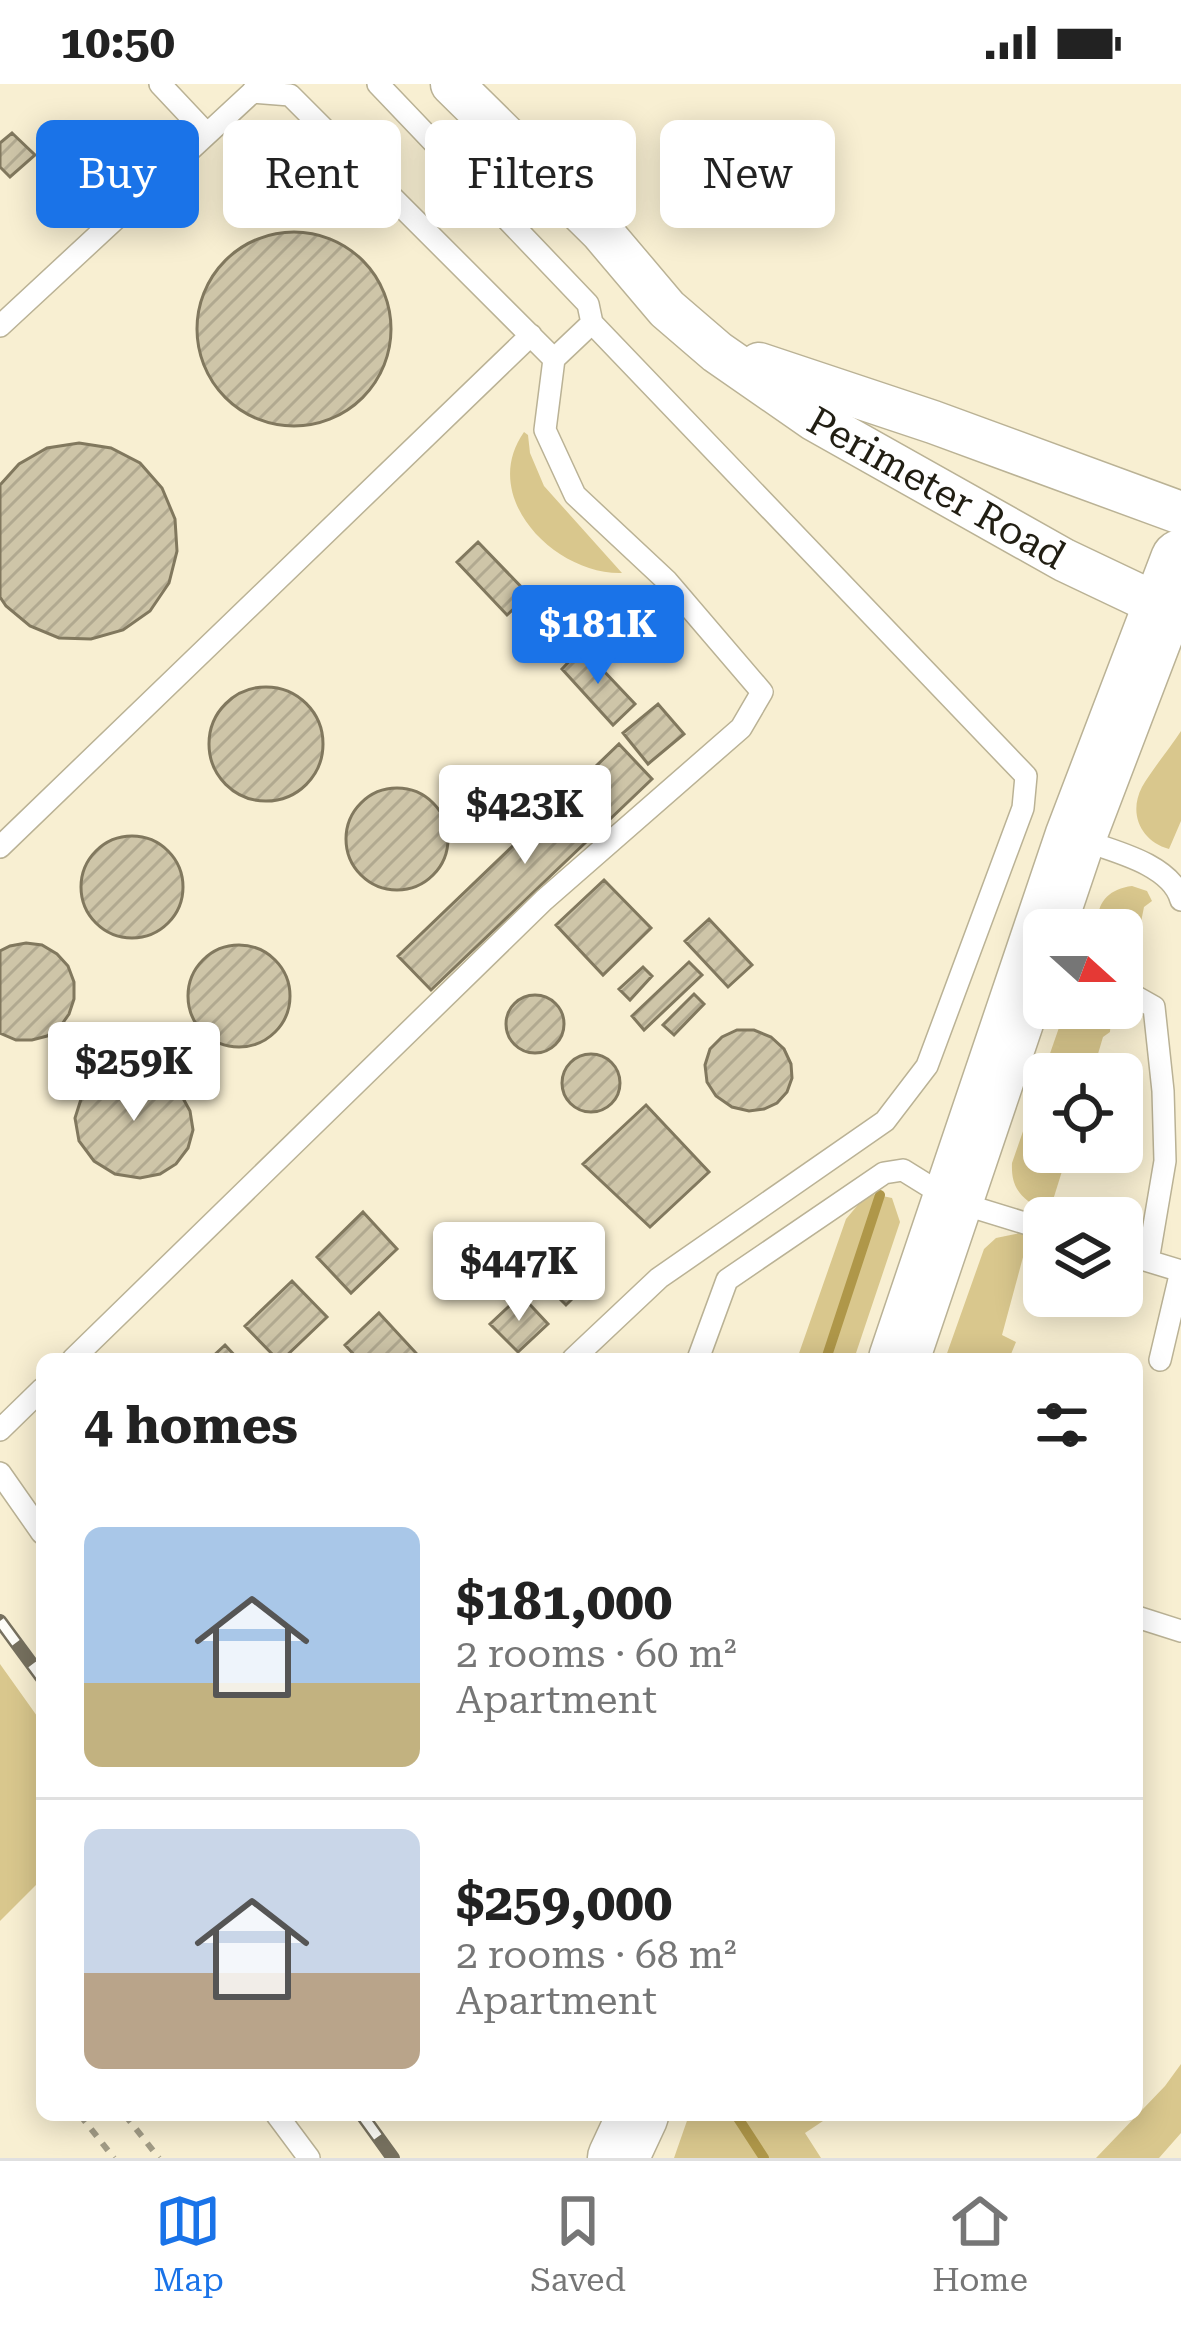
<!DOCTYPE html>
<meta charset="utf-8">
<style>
body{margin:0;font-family:"Roboto Serif",serif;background:#f6f6f6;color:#222;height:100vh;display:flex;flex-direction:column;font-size:45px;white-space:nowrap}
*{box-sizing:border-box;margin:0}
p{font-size:39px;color:#767676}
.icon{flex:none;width:66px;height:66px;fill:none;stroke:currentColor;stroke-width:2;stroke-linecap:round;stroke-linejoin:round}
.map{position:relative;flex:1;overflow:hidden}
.panel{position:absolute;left:36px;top:1269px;width:1107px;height:768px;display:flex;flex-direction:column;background:#fff;border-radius:18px;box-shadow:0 6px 30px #0003}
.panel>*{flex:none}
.guide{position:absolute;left:36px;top:36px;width:1110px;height:108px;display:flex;gap:24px}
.needle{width:78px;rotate:111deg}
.controls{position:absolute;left:1023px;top:825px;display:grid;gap:24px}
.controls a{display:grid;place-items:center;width:120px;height:120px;border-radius:18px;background:#fff;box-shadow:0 6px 30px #0003;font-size:60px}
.price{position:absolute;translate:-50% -102px;padding:0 27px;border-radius:12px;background:#fff;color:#222;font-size:39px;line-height:78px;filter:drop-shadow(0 3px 6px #0008)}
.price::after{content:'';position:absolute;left:50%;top:72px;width:36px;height:27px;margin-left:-18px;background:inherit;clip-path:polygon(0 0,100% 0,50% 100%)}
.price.on{background:#1a73e8;color:#fff}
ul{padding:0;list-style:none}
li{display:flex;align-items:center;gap:36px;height:300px;padding:0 48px}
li+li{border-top:3px solid #e0e0e0}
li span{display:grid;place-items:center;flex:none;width:336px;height:240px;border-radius:18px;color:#555}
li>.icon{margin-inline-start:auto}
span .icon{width:144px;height:144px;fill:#fffc;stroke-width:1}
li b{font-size:51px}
h2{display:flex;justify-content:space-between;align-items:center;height:144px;padding:0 48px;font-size:51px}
.chip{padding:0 42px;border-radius:18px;background:#fff;box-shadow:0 6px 30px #0003;font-size:42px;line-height:108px}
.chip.on{background:#1a73e8;color:#fff}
.status{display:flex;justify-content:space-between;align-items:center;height:84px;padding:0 60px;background:#fff;direction:ltr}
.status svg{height:33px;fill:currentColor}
.tab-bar{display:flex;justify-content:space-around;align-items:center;height:168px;border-top:3px solid #e0e0e0;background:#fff;font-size:33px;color:#767676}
.tab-bar a{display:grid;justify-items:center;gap:6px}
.tab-bar .on{color:#1a73e8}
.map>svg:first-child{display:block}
.green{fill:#d9c78d}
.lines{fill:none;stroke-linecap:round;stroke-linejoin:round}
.stream{stroke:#af9749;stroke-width:10}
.building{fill:url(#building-hatch);stroke:#81785e;stroke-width:3}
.lane-casing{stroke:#bab295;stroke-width:24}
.street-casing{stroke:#bab295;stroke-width:45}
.secondary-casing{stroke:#bab295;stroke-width:63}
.path{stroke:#a29c86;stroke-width:6;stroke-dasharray:9 9;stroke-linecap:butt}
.lane{stroke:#fff;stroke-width:21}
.street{stroke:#fff;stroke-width:42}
.secondary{stroke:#fff;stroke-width:60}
.rail-casing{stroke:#77715f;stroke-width:14}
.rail{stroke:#fefdf7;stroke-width:9;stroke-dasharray:27;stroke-linecap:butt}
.labels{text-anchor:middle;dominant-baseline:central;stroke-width:12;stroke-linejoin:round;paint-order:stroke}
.street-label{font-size:39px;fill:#211e13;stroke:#fefdf7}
</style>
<div class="status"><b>10:50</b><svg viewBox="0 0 49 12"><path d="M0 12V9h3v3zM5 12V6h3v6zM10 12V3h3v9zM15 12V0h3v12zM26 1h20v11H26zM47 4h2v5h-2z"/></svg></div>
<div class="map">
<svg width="1181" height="2074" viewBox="0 0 1181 2074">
<defs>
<pattern id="building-hatch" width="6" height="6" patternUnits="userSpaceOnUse" patternTransform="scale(3)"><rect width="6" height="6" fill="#cec5a8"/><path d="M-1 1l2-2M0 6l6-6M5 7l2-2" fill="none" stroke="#b1a990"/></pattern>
</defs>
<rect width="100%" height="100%" fill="#f8efd2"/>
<path class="green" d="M524,348L528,351L530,369L544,402L622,489C555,491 478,413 524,348Z
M1181,647V737L1169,765C1141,757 1128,730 1142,703C1151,687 1170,664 1181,647Z
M1132,802L1147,807L1152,817L1144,823L1135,868L1122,867V846H1099C1094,821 1107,805 1132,802Z
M1069,924H1105L1111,933L1110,948L1103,953L1092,990H1044V1068H1068L1053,1116L1043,1117L1038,1124C1019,1112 1011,1102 1012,1079L1063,932Z
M868,1109L892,1114L900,1138L854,1275H797L846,1135Z
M1020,1149L1029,1151L1002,1251L1016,1258L1009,1275L996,1272L994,1275H945L984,1165L996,1154Z
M0,1580L42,1639V1795L0,1837Z
M1181,1980V2049L1159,2074H1096L1165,2002Z
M689,2031H832L805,2049L821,2074H674Z"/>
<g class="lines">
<path class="stream" d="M826,1275L880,1111
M736,2031L764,2074"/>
</g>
<path class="building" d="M12,49L35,71L10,93L0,83V59Z
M197 245a97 97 0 1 1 194 0a97 97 0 1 1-194 0Z
M79,359L111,364L140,379L162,404L175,435L177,467L169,499L150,527L123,546L91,555L59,554L30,542L6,522L0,513V401L19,380L47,364Z
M478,458L529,511L507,531L457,478Z
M582,564L635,620L613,641L562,585Z
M209 660a57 57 0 1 1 114 0a57 57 0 1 1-114 0Z
M658,620L684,650L648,680L623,649Z
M619,660L652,695L431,906L398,872Z
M346 755a51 51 0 1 1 102 0a51 51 0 1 1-102 0Z
M81 803a51 51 0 1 1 102 0a51 51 0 1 1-102 0Z
M604,796L651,844L603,891L556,841Z
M709,835L752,881L728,903L685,857Z
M26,859L42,861L57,870L68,882L74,898V915L69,930L60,943L47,952L32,956H16L0,949V867L10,862Z
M188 912a51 51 0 1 1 102 0a51 51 0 1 1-102 0Z
M689,878L702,891L644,946L632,932Z
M643,883L652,892L630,916L619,905Z
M694,910L704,920L674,951L663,941Z
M506 940a29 29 0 1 1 58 0a29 29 0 1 1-58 0Z
M737,946H754L771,953L784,965L791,980L792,994L787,1008L777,1019L764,1025L749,1027L732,1023L716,1012L707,998L705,981L710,965L722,953Z
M562 999a29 29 0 1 1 58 0a29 29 0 1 1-58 0Z
M139,985L161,993L179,1007L190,1027L193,1046L188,1064L176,1080L160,1090L140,1094L115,1090L94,1077L79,1057L75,1034L82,1012L95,996L116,987Z
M646,1021L709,1088L650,1143L583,1080Z
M363,1128L397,1165L351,1209L317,1173Z
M574,1158L601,1186L566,1221L537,1192Z
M292,1197L327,1233L283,1275H277L245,1242Z
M521,1211L548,1240L518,1268L490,1240Z
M379,1229L416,1269L409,1275H358L345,1261Z
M225,1261L238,1275H210Z"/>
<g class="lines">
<defs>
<path id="lane" d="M160,0L207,50
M378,0L588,220L592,239
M0,242L259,2
M554,275L592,239L1026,692L1023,724L927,982L885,1037L659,1194L573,1275
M1076,754C1109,766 1171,779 1181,816
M0,763L531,251
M1122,905L1154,923L1163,1007L1165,1077L1148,1177
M1122,1169L1181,1187
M73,1275L544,816L741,644L762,608L667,497L575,411L545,346L554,275L290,11L252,8
M698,1275L727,1196L884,1089L903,1086L953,1117L1044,1145
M1160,1276L1181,1187
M0,1346L42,1305
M0,1389L42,1449
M1137,1533L1181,1547
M277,2031L309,2074"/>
<g id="street">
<path id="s1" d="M452,0L601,147L667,225L717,268L815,336L1064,476L1163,523"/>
<path d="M759,280L933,338L1181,429"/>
</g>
<path id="secondary" d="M899,1275L1075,754L1181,476
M618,2074L638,2031"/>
</defs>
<use href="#lane" class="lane-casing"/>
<use href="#street" class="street-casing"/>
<use href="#secondary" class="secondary-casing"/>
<path class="path" d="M80,2031L114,2074
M125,2031L159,2074"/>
<use href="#lane" class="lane"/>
<use href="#street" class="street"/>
<use href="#secondary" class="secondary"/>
<defs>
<path id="rail" d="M0,1537L42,1594
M362,2031L393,2074"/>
</defs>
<use href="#rail" class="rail-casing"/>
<use href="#rail" class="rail"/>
</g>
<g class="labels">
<g class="street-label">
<text stroke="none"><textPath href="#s1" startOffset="636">Perimeter Road</textPath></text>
</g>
</g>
</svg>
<div class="controls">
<a><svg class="needle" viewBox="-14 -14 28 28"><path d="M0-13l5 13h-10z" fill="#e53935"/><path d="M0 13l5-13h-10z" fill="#767676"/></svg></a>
<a><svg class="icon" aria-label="locate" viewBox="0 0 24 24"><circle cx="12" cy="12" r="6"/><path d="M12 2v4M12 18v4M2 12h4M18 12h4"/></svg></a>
<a><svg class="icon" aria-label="layers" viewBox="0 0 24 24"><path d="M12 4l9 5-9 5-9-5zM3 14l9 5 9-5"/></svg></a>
</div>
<b class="price on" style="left:598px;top:603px">$181K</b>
<b class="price" style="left:525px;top:783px">$423K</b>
<b class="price" style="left:134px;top:1040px">$259K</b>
<b class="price" style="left:519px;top:1240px">$447K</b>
<div class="guide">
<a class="chip on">Buy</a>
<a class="chip">Rent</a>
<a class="chip">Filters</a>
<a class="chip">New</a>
</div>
<section class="panel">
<h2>4 homes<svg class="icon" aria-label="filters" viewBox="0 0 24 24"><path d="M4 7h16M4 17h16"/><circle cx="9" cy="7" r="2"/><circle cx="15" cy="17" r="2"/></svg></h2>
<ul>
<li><span style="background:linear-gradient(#a9c7e8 65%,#c2b280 0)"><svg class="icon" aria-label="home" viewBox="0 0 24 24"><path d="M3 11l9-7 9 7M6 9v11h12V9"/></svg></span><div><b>$181,000</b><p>2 rooms · 60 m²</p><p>Apartment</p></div></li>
<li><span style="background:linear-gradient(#c9d6e8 60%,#b9a48a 0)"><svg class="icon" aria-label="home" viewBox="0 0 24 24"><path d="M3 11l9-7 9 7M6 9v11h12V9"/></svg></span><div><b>$259,000</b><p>2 rooms · 68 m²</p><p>Apartment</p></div></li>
</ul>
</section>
</div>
<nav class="tab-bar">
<a class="on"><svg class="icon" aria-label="map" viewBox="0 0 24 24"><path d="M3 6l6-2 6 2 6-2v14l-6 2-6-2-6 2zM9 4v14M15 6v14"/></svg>Map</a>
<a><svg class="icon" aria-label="saved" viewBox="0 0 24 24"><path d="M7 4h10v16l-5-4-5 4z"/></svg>Saved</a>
<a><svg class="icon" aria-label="home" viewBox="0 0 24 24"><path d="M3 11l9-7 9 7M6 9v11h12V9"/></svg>Home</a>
</nav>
